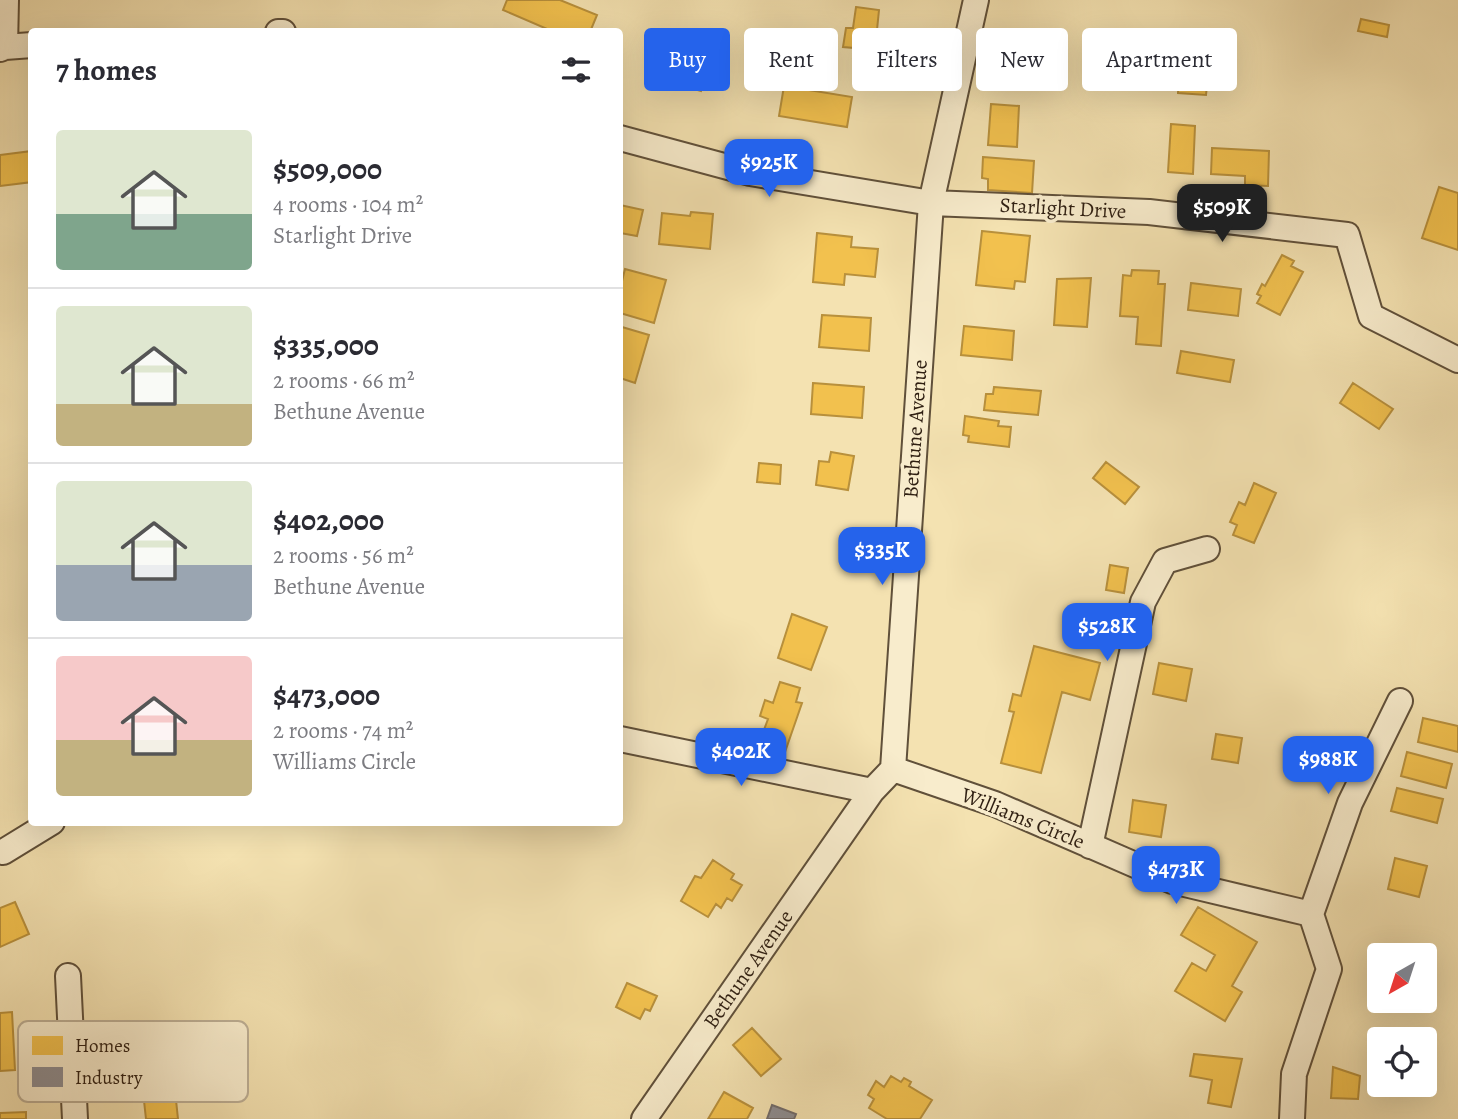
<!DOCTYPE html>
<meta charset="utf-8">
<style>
body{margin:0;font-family:Alegreya,serif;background:#f7f7f7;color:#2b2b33;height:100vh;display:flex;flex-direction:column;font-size:26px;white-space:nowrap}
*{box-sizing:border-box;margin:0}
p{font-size:23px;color:#7c7c81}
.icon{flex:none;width:38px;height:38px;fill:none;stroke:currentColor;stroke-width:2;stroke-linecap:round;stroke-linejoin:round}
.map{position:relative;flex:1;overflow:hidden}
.side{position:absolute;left:28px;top:28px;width:595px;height:798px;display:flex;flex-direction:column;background:#fff;border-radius:7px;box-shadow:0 7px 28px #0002}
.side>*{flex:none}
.guide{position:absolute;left:644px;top:28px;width:665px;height:63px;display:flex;gap:14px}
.needle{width:46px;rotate:219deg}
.buttons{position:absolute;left:1367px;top:943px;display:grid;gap:14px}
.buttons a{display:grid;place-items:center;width:70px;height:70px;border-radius:7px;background:#fff;box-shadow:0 7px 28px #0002;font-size:35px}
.price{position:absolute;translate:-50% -60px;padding:0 16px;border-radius:14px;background:#2563eb;color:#fff;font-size:23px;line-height:46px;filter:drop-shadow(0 2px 4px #0008)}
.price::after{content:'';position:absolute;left:50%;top:42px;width:21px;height:16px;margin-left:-10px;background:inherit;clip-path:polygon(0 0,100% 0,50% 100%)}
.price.current{background:#222;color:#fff}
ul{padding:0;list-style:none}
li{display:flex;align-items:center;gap:21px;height:175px;padding:0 28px}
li+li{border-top:2px solid #e1e1e2}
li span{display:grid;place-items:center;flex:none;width:196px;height:140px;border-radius:7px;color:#555}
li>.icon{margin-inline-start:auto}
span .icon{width:84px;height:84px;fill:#fffc;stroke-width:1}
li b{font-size:30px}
h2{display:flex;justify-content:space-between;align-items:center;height:84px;padding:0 28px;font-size:30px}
.tag{padding:0 24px;border-radius:7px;background:#fff;box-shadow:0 7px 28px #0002;font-size:24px;line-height:63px}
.tag.current{background:#2563eb;color:#fff}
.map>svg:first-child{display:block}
.homes{fill:#f2c14e;stroke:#b8903c;stroke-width:2}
.industry{fill:#8d8d92;stroke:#716c6c;stroke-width:2}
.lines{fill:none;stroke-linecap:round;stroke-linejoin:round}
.minor-casing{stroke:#60503a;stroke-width:28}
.minor{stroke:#f8eccc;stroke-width:24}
.labels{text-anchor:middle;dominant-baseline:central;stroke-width:7;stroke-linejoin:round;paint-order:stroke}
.street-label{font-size:21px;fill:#2f1f12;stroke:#f8eccc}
.key{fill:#f8eccc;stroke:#bcae94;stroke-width:2}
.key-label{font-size:19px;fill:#2f1f12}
</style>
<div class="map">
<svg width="1458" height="1119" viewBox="0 0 1458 1119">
<rect width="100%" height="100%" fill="#f4e2b1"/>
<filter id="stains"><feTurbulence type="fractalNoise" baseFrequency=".00286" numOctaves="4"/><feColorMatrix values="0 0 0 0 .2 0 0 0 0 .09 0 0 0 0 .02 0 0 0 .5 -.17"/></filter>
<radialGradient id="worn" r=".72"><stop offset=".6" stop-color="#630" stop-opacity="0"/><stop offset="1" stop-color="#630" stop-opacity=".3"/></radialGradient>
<path class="homes" d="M507,0H560L597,15L590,32H554L503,10Z
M856,7L879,10L877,30L884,31L881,53L873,52L872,60L853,58L854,48L843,47L846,28H853Z
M1361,19L1389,25L1387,37L1358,31Z
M680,33L701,39L693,65L708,69L701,91L666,81Z
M1007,42H1046V87H1007Z
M1179,74L1208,76L1206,95L1178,93Z
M784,86L852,97L847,127L779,116Z
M991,104L1019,106L1017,147L988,145Z
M1171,124L1195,126L1193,174L1168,172Z
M1212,148L1269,151L1268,186L1245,185V176L1211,174Z
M32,151V182L0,186V155Z
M983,157L1034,161L1032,193L988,190V179L982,178Z
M1439,187L1458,193V250L1422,238Z
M620,205L643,210L637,236L620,233Z
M691,212L713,214L710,249L659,244L662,213L690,216Z
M982,231L1030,236L1025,282L1015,281L1014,289L976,285Z
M817,233L852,237L851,247L878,249L875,277L845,274L844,285L813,282Z
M1282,255L1294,261L1291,266L1303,272L1280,315L1257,303L1261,296L1257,294L1262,284L1265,286Z
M625,269L666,280L654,323L620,313V289Z
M1132,270L1159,271L1158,284H1165L1161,346L1136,344L1138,317L1120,316L1123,275L1131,276Z
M1091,278L1087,327L1054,325L1057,279Z
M1191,283L1241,289L1238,316L1188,310Z
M822,315L871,318L869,351L819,347Z
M964,326L1014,331L1012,360L961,355Z
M622,327L649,335L635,383L620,378V335Z
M1181,351L1234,360L1230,382L1177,373Z
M813,383L864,387L862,418L811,414Z
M1353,383L1393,409L1379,429L1340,403Z
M994,387L1041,391L1038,415L984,410L986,394H993Z
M965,416L999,421L998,426L1011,427L1009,447L968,442L969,436L963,435Z
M831,452L854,456L848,490L816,485L819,461L829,462Z
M1106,462L1139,487L1125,504L1093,478Z
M759,463L781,465L780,484L757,482Z
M1254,483L1276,493L1254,543L1233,535L1237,525L1230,522L1239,502L1245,505Z
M1110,565L1128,568L1124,593L1106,590Z
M792,614L827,627L811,670L778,658Z
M1034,646L1100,663L1090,700L1062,692L1041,773L1001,763L1014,712L1009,711L1013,694L1021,696Z
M1159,663L1192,669L1186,701L1153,694Z
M780,682L800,688L796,702L802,703L785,752L759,743L768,719L760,716L765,700L773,703Z
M1423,718L1458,726V752L1418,742Z
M1216,734L1242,738L1238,763L1212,759Z
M1407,752L1452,764L1446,788L1401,776Z
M1397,788L1443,799L1437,823L1391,811Z
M1133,800L1166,805L1161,837L1129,832Z
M1395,858L1427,866L1419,897L1388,889Z
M713,860L734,874L731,879L742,885L732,901L727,898L721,908L716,904L708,917L681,901L695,876L701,878Z
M15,902L29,934L0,947V908Z
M1198,907L1257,942L1232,986L1242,992L1225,1021L1175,991L1192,963L1206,971L1215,955L1181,935Z
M627,983L657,996L650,1011L645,1009L640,1019L616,1007Z
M12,1012L15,1070L0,1071V1013Z
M752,1028L781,1059L761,1076L733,1045Z
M171,1052L178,1119H146L139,1055Z
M1194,1054L1242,1059L1231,1107L1208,1103L1212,1080L1190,1076Z
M1333,1067L1360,1076L1358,1099L1331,1098Z
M891,1076L901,1082L904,1078L911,1082L909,1086L932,1100L920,1119H887L869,1108L874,1099L868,1095L876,1081L884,1087Z
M724,1092L753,1108L747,1119H708Z
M26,1112V1119H0V1113Z"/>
<path class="industry" d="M772,1105L796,1114L794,1119H767Z"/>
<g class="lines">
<defs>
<path id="minor" d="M278,32H283
M5,47L6,0
M0,49L5,47L32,45
M620,138L750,173L931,203L1149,212L1347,235L1371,316L1458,360
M620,739L872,791
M893,769L995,804L1172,881L1311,914L1329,969L1294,1074L1292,1119
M1090,846L1143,602L1165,561L1207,549
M3,852L52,822
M1311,914L1350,803L1400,701
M68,976L75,1119
M644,1119L872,791L893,769L931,203L976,0"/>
</defs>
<use href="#minor" class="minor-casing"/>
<use href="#minor" class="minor"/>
</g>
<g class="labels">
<g class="street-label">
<text transform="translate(1063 208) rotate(3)">Starlight Drive</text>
<text transform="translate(915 429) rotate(-86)">Bethune Avenue</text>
<text transform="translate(1023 818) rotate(22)">Williams Circle</text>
<text transform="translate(748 969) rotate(-55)">Bethune Avenue</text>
</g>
</g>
<rect x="18" y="1021" width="230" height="81" rx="10" class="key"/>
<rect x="32" y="1036" width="31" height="19" fill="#f2c14e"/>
<rect x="32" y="1067" width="31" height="20" fill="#8d8d92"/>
<g class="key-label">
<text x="75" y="1052">Homes</text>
<text x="75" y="1084">Industry</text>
</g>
<rect width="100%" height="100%" filter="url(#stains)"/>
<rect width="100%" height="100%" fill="url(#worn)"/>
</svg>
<div class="buttons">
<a><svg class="needle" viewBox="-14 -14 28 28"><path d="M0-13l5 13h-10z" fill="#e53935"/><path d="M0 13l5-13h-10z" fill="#7c7c81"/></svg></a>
<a><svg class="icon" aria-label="locate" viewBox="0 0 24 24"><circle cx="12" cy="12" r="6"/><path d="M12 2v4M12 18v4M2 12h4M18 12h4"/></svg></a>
</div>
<b class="price" style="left:769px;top:199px">$925K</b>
<b class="price current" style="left:1222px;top:244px">$509K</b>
<b class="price" style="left:882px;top:587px">$335K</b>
<b class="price" style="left:1107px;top:663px">$528K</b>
<b class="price" style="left:741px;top:788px">$402K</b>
<b class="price" style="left:1328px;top:796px">$988K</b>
<b class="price" style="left:1176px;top:906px">$473K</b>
<div class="guide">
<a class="tag current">Buy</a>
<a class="tag">Rent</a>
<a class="tag">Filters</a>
<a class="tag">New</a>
<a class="tag">Apartment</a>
</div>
<section class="side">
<h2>7 homes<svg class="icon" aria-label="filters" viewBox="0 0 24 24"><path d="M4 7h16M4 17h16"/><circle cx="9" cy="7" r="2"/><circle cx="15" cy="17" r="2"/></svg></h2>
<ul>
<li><span style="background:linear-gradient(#dfe7d0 60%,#7fa58c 0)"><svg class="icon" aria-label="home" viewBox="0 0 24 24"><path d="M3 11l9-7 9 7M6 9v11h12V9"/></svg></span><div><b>$509,000</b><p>4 rooms · 104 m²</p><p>Starlight Drive</p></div></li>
<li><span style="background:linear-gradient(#dfe7d0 70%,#c2b280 0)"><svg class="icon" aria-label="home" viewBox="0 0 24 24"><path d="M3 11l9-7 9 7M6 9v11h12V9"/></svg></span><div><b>$335,000</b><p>2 rooms · 66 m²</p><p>Bethune Avenue</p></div></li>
<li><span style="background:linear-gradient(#dfe7d0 60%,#9aa5b1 0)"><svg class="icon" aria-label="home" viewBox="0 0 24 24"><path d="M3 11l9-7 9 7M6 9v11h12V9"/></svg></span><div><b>$402,000</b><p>2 rooms · 56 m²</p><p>Bethune Avenue</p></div></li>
<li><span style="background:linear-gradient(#f6c9c9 60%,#c2b280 0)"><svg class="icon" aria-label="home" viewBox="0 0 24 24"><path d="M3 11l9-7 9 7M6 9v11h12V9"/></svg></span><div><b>$473,000</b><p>2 rooms · 74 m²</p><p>Williams Circle</p></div></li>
</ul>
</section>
</div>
